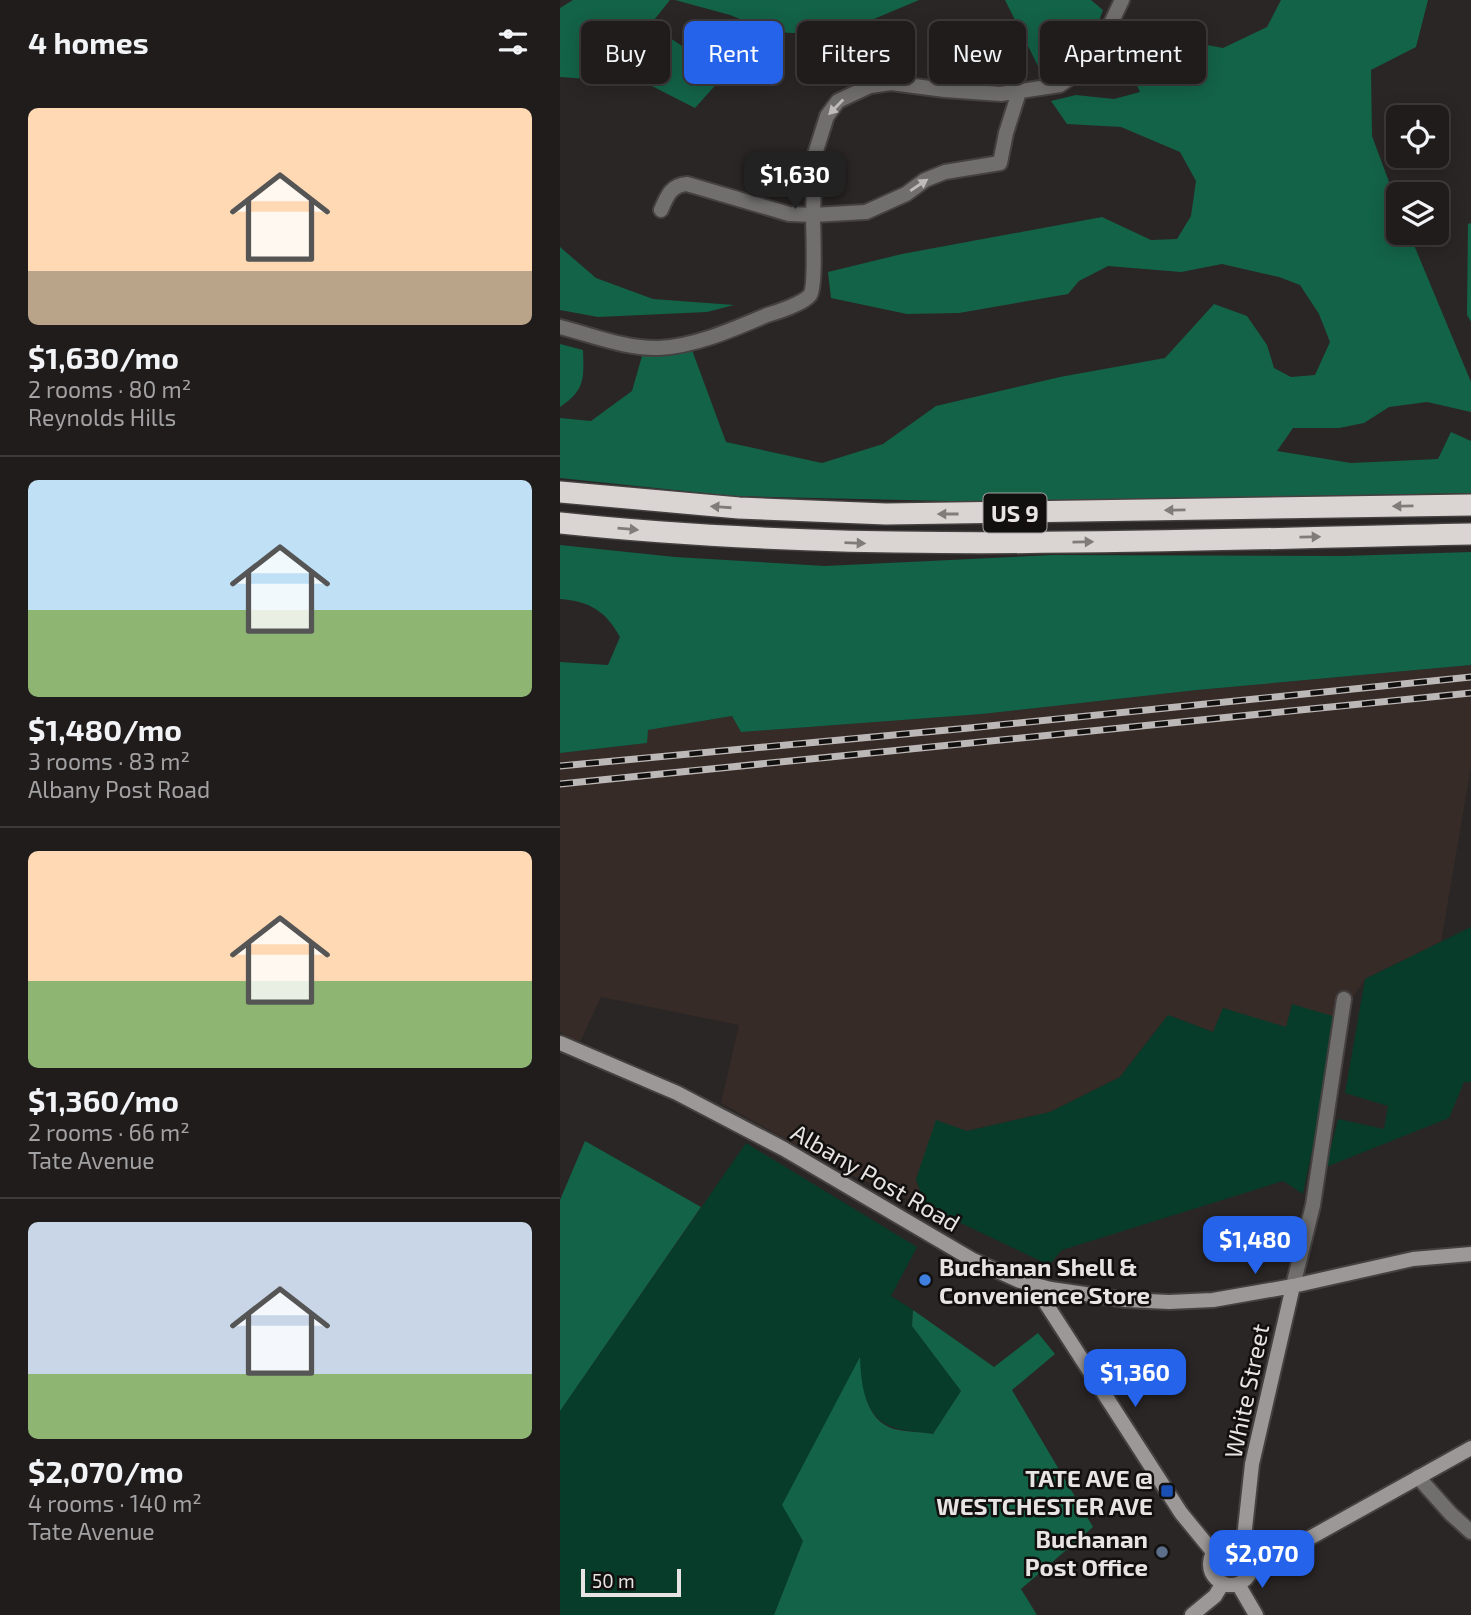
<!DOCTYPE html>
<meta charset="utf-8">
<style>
body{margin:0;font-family:"Exo 2",sans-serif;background:#282525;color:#f1f3f6;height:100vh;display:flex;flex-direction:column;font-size:26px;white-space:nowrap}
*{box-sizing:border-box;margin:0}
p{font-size:23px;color:#a2a1a3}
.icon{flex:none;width:38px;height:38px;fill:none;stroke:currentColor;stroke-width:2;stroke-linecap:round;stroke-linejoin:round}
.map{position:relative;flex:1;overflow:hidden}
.side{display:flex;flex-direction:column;background:#201c1c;width:560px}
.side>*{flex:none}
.hud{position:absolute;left:21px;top:21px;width:665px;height:63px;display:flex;gap:14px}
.tools{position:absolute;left:826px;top:105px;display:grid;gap:14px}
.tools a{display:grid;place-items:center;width:63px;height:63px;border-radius:10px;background:#201c1c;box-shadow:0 4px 18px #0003,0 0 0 2px #3d3a3b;font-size:35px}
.scale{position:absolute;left:21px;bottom:18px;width:100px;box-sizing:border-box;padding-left:7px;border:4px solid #e7e4e3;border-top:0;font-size:19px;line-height:24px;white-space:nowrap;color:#e7e4e3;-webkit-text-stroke:5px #11100f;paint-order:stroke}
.price{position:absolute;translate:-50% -60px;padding:0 16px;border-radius:14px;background:#2563eb;color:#fff;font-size:23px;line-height:46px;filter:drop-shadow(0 2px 4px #0008)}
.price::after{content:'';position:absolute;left:50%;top:42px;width:21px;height:16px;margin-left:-10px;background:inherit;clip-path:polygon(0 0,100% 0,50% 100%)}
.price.current{background:#222;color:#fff}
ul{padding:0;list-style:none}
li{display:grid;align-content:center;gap:14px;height:371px;padding:0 28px}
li+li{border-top:2px solid #3d3a3b}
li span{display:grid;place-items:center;height:217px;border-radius:10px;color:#555}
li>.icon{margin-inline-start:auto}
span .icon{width:126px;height:126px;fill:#fffc;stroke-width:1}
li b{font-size:30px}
h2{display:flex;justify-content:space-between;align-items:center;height:84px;padding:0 28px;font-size:30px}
.tag{padding:0 24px;border-radius:10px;background:#201c1c;box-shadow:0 4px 18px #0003,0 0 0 2px #3d3a3b;font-size:24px;line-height:63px}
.tag.current{background:#2563eb;color:#fff}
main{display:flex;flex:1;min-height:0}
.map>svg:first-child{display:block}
.built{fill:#362b27}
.green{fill:#083c2a}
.forest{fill:#136348}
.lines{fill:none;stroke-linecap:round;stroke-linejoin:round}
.street-casing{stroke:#444140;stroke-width:18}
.secondary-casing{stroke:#444140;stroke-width:18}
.highway-casing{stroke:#444140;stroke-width:24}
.street{stroke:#716f6e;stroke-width:14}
.secondary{stroke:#9b9897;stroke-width:14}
.highway{stroke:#dad4d2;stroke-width:21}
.rail-casing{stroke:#bbb8b7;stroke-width:7}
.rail{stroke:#11100f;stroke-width:4.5;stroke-dasharray:13;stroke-linecap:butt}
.oneway{fill:#bebbba}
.oneway2{fill:#807c7a}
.shop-dot{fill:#3f7fe0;stroke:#11100f;stroke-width:2.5}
.transit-dot{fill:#1a4fb4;stroke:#11100f;stroke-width:2.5}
.service-dot{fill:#5c6f8a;stroke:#11100f;stroke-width:2.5}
.labels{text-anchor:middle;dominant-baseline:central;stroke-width:5;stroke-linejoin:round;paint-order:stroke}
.shield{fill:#11100f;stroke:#a7a4a3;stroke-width:2}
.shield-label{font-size:23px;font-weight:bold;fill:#e7e4e3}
.street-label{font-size:24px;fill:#e7e4e3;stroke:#11100f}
.poi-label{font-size:24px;font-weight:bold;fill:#e7e4e3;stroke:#11100f;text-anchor:end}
</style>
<main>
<section class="side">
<h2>4 homes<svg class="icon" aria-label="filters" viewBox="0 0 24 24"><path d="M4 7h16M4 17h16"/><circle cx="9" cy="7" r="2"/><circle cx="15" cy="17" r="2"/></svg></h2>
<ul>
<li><span style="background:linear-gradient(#ffd9b3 75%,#b9a48a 0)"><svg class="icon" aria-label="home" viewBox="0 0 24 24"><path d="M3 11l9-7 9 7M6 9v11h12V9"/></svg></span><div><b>$1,630/mo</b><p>2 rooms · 80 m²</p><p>Reynolds Hills</p></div></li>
<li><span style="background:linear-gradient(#bfe0f5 60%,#8fb573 0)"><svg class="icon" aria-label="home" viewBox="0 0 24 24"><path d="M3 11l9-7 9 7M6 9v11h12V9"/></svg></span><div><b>$1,480/mo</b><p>3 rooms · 83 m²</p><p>Albany Post Road</p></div></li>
<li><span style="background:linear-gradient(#ffd9b3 60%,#8fb573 0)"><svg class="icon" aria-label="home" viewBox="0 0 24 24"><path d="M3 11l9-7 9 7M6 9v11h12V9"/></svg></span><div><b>$1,360/mo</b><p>2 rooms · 66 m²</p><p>Tate Avenue</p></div></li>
<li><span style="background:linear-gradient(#c9d6e8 70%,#8fb573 0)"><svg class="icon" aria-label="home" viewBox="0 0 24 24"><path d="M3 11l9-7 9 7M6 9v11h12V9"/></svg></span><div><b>$2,070/mo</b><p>4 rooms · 140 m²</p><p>Tate Avenue</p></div></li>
</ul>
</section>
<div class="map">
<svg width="911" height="1615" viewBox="0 0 911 1615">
<rect width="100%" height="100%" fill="#2a2625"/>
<path class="built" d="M911,665V766L881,942L805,979L779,1018L727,1028L663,1008L654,1032L608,1015L560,1077L490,1112L407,1131L356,1179L365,1206L286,1173L161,1103L179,1025L41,997L19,1044L0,1032V753L87,743V730L173,716L181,732L422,714L637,690Z"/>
<path class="green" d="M911,927V1082H904L889,1118L766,1167L778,1119L824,1129L828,1106L785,1093L805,979Z
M732,1004L779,1018L743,1194L723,1181L502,1250L489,1265L365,1206L356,1179L376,1120L407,1131L490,1112L560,1077L608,1015L653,1032L663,1008L726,1027Z
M186,1143L357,1247L331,1296L353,1310L352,1326L401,1391L373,1434C334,1429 313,1430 302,1386C299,1377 301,1366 299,1358L243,1541L214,1615H0V1411Z"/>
<path class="forest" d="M13,0H110L90,25L133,53L161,79L135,108L86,83L0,77V8Z
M115,0H359L276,35L212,32L170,15Z
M445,0H531L543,10L533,37L513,69L485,80Z
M721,0H868L856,47L811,70L812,136L838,206V233H849L911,382V412L867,402L829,407L804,423L779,428H733L717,451L791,463L878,459L891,432L911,441V493L432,502L172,496L0,478V418L31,421L72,391L82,356L132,350L166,442L262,463L323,444L376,406L500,377L605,358L654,304L687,316L707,345L714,368L731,377L755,375L770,342L759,314L740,285L719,277L662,264L621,272L548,266L519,281L508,294L399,313L347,314L271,298L268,272L342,254L542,217L591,240L617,239L631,216L636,181L620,152L561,127L507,124L491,101L516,95L554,99L580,92L567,63L553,55L570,28L583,27L615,39L663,48L707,27Z
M911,223V322L907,315L908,224Z
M0,247L36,278L93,299L174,305L147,312L38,317L0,310Z
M0,344L23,350C24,379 25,390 0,407Z
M0,545L115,557L265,566L493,555L783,556L911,552V665L637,690L422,714L181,732L172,716L88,730L87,743L0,753V662L48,665L60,637C46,611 29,601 0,599Z
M25,1141L141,1207L0,1411V1200Z
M353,1310L434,1367L478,1333L495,1354L452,1390L533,1527L461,1589L477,1615H214L243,1541L222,1505L300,1357C301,1382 304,1420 334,1429C346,1432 361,1432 373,1434L401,1391L352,1326Z"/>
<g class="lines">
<defs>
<path id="street" d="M459,92L446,133L440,163L385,172L365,180L346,194L306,212L253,215L255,154L267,116L278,101L310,86L331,83L385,90L441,94L500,85L527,66L537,53L562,0
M0,327C32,335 66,349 99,348C136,346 174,329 207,315C217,312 244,303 250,295C256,286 253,229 253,215L229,214L127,184C111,185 107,196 101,210
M733,1286L753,1205L784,999
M858,1477L891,1514L911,1532"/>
<path id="secondary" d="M0,1043L117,1093L224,1149L413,1260L460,1281L491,1289L566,1300L609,1302L653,1300L733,1286L853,1259L911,1254
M474,1285L621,1513L653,1552
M650 1564a21 21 0 1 1 42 0a21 21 0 1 1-42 0Z
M683,1547L692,1464L733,1286
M691,1559L730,1549L911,1448
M678,1584L696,1615
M632,1615L655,1596L663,1583"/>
<path id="highway" d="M0,492L179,508L326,514L911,505
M0,523C303,555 607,540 911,534"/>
</defs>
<use href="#street" class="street-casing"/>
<use href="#secondary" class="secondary-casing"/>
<use href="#highway" class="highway-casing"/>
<use href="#street" class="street"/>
<use href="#secondary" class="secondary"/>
<use href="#highway" class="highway"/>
<defs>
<path id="rail" d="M0,766L409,728L911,677
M0,784L911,693"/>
</defs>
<use href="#rail" class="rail-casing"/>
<use href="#rail" class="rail"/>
</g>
<defs><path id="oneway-solid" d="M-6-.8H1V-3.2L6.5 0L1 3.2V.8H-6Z" transform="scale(1.75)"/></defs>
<g class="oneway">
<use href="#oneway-solid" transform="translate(276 107) rotate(134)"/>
<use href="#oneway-solid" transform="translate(359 185) rotate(-34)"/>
</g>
<g class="oneway2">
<use href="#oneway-solid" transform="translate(843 506) rotate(179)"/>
<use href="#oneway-solid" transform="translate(161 507) rotate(-176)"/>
<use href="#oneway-solid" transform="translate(615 510) rotate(179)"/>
<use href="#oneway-solid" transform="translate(388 514) rotate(180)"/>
<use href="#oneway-solid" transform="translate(68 529) rotate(5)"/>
<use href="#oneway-solid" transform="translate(750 537) rotate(-1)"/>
<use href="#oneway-solid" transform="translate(523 542) rotate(-1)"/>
<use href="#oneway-solid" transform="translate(295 543) rotate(2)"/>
</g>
<circle class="shop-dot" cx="365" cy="1280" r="7"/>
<rect class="transit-dot" x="600" y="1484" width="14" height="14" rx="3.5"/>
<circle class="service-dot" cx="602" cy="1552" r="7"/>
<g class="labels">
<rect class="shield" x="423.5" y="493.5" width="63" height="39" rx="5"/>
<g class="shield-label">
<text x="455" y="513">US 9</text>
</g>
<g class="street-label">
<text transform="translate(316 1177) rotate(30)">Albany Post Road</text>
<text transform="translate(686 1391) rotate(-78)">White Street</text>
</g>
<g class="poi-label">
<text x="379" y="1266" text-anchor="start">Buchanan Shell &amp;<tspan x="379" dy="28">Convenience Store</tspan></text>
<text x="593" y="1477">TATE AVE @<tspan x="593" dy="28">WESTCHESTER AVE</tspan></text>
<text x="588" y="1538">Buchanan<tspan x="588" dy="28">Post Office</tspan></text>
</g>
</g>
</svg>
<div class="tools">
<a><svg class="icon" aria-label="locate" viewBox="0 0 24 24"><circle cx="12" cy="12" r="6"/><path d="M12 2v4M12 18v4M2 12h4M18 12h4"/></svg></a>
<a><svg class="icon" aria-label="layers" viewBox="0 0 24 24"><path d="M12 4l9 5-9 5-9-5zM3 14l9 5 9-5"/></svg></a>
</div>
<div class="scale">50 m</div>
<b class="price current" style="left:235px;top:211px">$1,630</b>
<b class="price" style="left:695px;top:1276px">$1,480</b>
<b class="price" style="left:575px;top:1409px">$1,360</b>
<b class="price" style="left:702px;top:1590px">$2,070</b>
<div class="hud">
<a class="tag">Buy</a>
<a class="tag current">Rent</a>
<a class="tag">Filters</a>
<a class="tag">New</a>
<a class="tag">Apartment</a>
</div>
</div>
</main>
